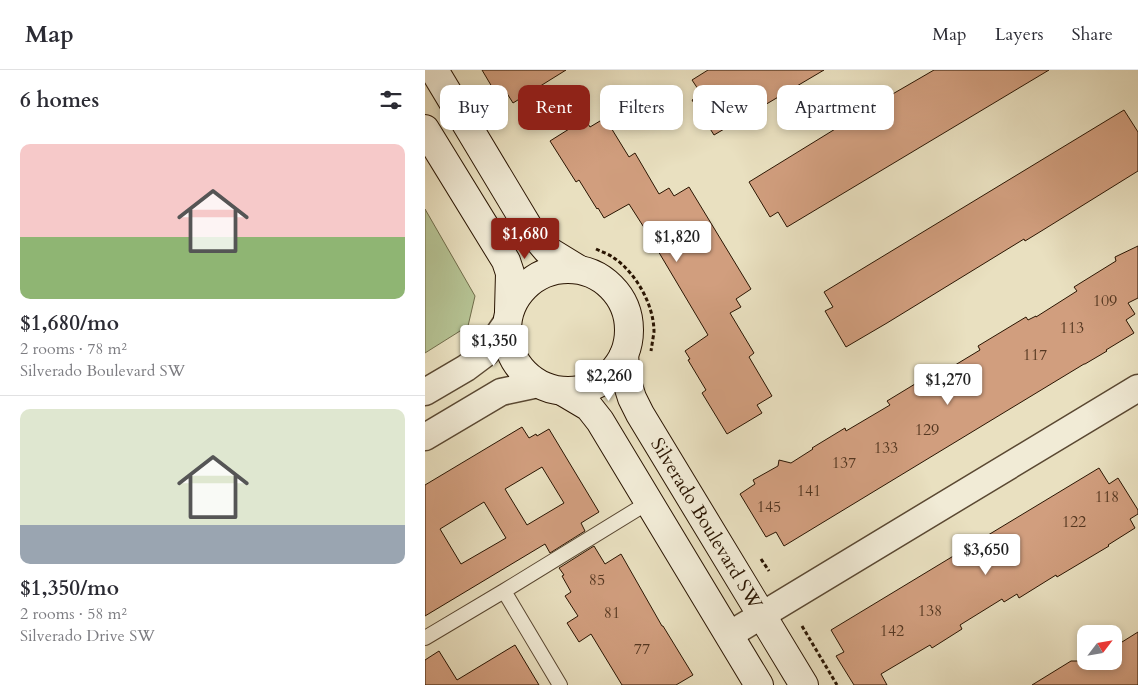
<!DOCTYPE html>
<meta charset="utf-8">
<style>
body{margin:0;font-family:Cardo,serif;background:#f2f2f3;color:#2b2b33;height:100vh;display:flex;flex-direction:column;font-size:19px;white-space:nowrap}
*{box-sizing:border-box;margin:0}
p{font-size:16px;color:#7c7c81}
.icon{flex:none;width:28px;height:28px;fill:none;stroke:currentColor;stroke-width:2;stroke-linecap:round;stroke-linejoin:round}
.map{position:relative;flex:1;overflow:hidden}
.details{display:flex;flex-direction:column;background:#fff;width:425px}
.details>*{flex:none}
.top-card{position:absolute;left:15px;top:15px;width:475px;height:45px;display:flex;gap:10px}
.needle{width:32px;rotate:59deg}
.buttons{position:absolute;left:652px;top:555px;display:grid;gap:10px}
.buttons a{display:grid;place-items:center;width:45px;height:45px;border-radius:10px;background:#fff;box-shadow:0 2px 8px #0003;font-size:25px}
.price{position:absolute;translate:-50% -42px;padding:0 11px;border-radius:5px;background:#fff;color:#222;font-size:16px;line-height:32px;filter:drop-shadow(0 1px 2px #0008)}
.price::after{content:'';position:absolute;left:50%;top:30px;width:15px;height:11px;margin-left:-8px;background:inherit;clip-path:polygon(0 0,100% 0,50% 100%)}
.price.current{background:#8f2418;color:#fff}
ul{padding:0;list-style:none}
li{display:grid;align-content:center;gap:10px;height:265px;padding:0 20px}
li+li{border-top:1px solid #e1e1e2}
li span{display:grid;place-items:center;height:155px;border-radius:10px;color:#555}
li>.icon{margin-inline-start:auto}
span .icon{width:90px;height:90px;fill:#fffc;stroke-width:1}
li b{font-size:21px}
h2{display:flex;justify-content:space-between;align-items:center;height:60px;padding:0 20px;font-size:21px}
.pill{padding:0 18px;border-radius:10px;background:#fff;box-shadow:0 2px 8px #0003;font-size:18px;line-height:45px}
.pill.current{background:#8f2418;color:#fff}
header{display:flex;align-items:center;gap:30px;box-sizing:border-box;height:70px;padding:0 25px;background:#fff;border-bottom:1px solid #e1e1e2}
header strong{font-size:24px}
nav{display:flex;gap:28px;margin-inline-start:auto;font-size:18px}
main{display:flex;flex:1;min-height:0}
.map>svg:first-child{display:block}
.green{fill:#b5c293;stroke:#706c4a}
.building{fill:#d19e7e;stroke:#2a1502;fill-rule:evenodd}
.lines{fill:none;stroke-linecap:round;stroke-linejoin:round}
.lane-casing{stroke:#5a4832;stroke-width:16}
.street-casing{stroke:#5a4832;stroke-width:29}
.secondary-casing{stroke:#2a1502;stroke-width:30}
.path{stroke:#2a1502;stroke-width:3;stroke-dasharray:4 2.5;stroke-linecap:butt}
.lane{stroke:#f1ebd6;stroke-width:14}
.street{stroke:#f1ebd6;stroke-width:26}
.secondary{stroke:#f1ebd6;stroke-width:28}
.labels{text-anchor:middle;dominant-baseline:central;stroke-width:4;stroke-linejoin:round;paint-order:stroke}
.number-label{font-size:16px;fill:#543721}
.street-label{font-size:19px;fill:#2a1502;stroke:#f1ebd6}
</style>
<header>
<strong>Map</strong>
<nav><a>Map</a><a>Layers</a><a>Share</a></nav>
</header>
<main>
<section class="details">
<h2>6 homes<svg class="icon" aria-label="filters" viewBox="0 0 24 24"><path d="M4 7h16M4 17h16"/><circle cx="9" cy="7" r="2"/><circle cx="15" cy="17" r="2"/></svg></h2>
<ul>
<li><span style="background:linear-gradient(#f6c9c9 60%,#8fb573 0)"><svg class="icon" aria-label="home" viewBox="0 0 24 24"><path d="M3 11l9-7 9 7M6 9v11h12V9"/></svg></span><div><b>$1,680/mo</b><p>2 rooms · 78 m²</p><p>Silverado Boulevard SW</p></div></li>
<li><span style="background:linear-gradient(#dfe7d0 75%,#9aa5b1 0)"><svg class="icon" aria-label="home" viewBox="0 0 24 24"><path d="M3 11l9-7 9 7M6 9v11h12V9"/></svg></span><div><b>$1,350/mo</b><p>2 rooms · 58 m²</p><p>Silverado Drive SW</p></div></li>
</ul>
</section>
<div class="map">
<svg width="713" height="615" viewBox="0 0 713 615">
<rect width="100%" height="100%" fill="#e9e0c0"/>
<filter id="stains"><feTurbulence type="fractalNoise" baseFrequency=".004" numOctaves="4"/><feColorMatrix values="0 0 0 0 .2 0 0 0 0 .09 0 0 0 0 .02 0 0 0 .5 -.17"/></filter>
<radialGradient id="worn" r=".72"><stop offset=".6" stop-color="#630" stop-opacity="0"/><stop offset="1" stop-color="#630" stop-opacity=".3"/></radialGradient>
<path class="green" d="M0,139L50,226L43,256L0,283Z"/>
<path class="building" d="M57,0H141L88,33L78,17L70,22Z
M283,0H399L289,65L267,30L277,25L267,10Z
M509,0H624L362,157L353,142L345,147L324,112L459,29Z
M699,40L713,62V101L618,160L600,171L599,169L462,253L421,277L400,241L408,237L399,222Z
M180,48L204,87L210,83L234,124L244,118L249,126L264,117L326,219L311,229L316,237L305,243L329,283L324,287L347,326L332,335L337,343L302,364L277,323L281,320L263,290L265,289L260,281L283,265L220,159L204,134L179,148L173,138L172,139L154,110L151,112L125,71L160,49L165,57Z
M713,176V228L703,233L710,244L701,250L709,263L681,280L682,281L660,294H659L359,476L351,462L341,467L315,424L330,414L328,410L353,396L354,390L366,393L388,379L387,378L420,358L421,361L465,335L462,331L490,314L492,318L555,280L553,276L601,247L603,250L611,246V247L652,221L649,217L691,191L690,187Z
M97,357L104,368L111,364L112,366L124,359L174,442L156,453L160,461L125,483L120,474L0,546V415ZM117,397L139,433L102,455L80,419ZM59,432L81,468L36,494L15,459Z
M674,398L684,414L693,408L713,440V444L705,449L710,458L683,475L684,476L632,507L631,505L594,528L592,524L579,532L577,529L535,555L537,559L507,578L505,575L456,604L462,615H429L411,586L419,582L406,560Z
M169,476L180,494L196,484L237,556H238L268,605L251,615H197L166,564L154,572L142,553L153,546L140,526L146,522L137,506L139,505L134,498Z
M713,562V615H607L646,591H689V577Z
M90,575L114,615H0V590L14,581L32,610Z"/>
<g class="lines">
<defs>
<path id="lane" d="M79,521L135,615
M0,568L79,521L224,432"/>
<path id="street" d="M0,322L41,298L61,283L82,252
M0,367L76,322L113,314
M304,565L713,318"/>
<g id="secondary">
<path d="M9,0L105,160L122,180L153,199"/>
<path d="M0,59L81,191L85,203L84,241"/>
<circle cx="143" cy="260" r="61"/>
<path id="s1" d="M199,285L201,309L207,328L215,344L379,615"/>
<path d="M137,321L164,337L175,351L334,615"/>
</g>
</defs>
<use href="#lane" class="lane-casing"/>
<use href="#street" class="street-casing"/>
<use href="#secondary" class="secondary-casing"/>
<path class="path" d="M171,179C177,182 184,184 189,188C211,203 229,235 229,262C228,268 227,275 226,281
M336,489L344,501
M377,556L412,615"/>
<use href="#lane" class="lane"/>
<use href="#street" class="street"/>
<use href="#secondary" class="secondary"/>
</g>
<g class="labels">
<g class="number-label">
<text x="680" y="231">109</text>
<text x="647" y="258">113</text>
<text x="610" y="285">117</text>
<text x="502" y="360">129</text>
<text x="461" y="378">133</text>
<text x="419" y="393">137</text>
<text x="384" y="421">141</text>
<text x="682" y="427">118</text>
<text x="344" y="437">145</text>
<text x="649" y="452">122</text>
<text x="172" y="510">85</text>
<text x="505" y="541">138</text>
<text x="187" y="543">81</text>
<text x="467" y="561">142</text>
<text x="217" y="579">77</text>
</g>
<g class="street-label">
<text stroke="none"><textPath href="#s1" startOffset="190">Silverado Boulevard SW</textPath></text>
</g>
</g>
<rect width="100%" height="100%" filter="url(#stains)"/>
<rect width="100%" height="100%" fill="url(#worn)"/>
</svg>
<div class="buttons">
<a><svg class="needle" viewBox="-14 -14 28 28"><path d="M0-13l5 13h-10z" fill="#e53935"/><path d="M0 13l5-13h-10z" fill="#7c7c81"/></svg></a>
</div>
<b class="price current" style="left:100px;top:190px">$1,680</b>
<b class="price" style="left:252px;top:193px">$1,820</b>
<b class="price" style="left:69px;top:297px">$1,350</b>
<b class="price" style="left:184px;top:332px">$2,260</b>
<b class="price" style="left:523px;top:336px">$1,270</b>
<b class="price" style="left:561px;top:506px">$3,650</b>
<div class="top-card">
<a class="pill">Buy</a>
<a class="pill current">Rent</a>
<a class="pill">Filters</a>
<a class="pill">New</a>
<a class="pill">Apartment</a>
</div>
</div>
</main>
